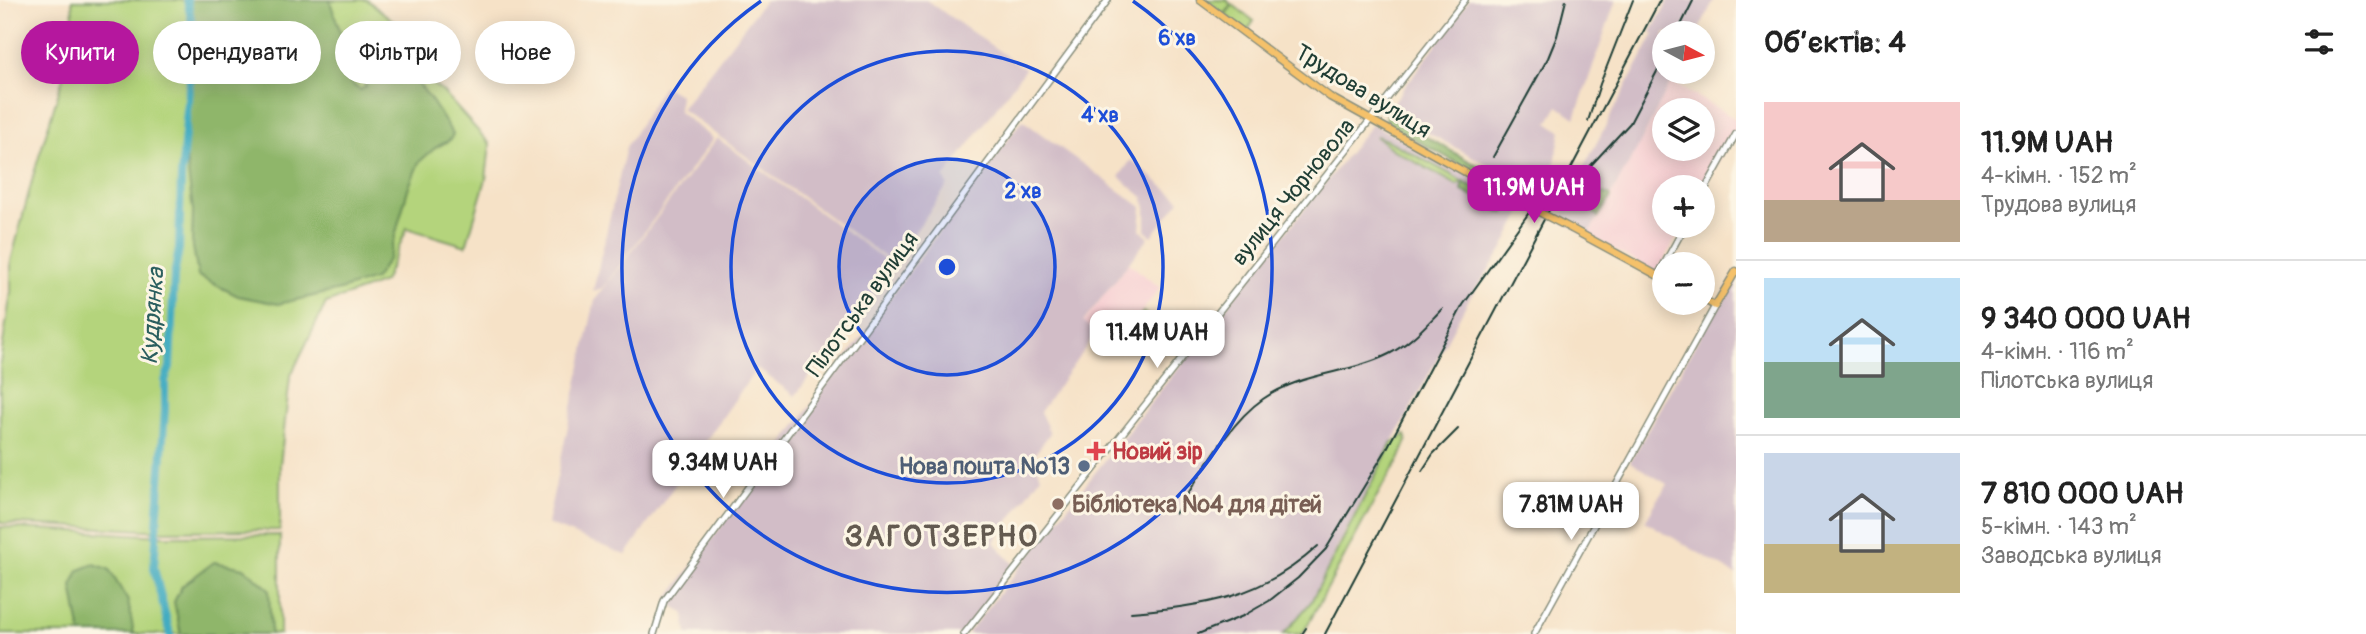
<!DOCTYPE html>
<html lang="uk">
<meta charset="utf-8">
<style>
body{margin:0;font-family:Pangolin,sans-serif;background:#f6f6f6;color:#222;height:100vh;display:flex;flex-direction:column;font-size:26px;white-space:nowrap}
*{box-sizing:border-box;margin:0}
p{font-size:23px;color:#767676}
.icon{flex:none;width:38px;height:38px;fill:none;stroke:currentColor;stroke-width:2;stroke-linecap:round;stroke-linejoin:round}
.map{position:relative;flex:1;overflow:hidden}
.panel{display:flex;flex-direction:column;background:#fff;width:630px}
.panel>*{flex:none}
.guide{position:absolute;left:21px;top:21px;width:665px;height:63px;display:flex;gap:14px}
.needle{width:46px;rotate:97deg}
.tools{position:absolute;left:1652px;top:21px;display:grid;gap:14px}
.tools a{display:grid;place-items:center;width:63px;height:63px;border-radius:50%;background:#fff;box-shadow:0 4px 18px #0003;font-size:35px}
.price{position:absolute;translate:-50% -60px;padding:0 16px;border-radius:14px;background:#fff;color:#222;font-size:23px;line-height:46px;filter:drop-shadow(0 2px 4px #0008)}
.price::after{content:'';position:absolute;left:50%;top:42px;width:21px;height:16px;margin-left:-10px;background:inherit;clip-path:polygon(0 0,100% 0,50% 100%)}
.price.active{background:#b5179e;color:#fff}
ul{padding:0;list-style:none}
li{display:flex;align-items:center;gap:21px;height:175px;padding:0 28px}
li+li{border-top:2px solid #e0e0e0}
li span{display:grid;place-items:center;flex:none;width:196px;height:140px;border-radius:0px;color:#555}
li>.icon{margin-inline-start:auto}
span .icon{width:84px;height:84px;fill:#fffc;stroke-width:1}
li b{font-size:30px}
h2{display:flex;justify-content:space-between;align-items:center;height:84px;padding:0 28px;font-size:30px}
.chip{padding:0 24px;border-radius:32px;background:#fff;box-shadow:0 4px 18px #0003;font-size:24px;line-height:63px}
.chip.active{background:#b5179e;color:#fff}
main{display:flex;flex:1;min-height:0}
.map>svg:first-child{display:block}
.built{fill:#f7cfd3;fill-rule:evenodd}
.industrial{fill:#d2bdc7}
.green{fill:#b4d47b;stroke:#6a8858;stroke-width:2}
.forest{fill:#8fb66b;stroke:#577a50;stroke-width:2}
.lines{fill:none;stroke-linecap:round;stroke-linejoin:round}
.river{stroke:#42acc1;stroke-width:8}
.minor-casing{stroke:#8a907e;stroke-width:8}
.major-casing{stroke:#8a907e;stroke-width:9}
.minor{stroke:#fff;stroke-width:5}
.major{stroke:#f5c16b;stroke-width:6}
.rail{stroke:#1f3d34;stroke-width:2}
.major-bridge-casing{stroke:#8a907e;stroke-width:9;stroke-linecap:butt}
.major-bridge{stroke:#f5c16b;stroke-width:6}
.ring{fill:none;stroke:#1d4ed8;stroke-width:3.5}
.health-dot{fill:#e0444e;stroke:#fcf5e5;stroke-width:2.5}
.service-dot{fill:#5c6f8a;stroke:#fcf5e5;stroke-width:2.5}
.education-dot{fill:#8d6e63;stroke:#fcf5e5;stroke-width:2.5}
.labels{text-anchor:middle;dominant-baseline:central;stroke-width:6;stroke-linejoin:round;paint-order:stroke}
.street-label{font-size:23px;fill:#1f3d34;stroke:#fcf5e5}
.health-label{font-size:23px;font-weight:bold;fill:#be3a42;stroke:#fcf5e5;text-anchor:start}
.service-label{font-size:23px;font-weight:bold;fill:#4e5e75;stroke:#fcf5e5;text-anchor:end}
.education-label{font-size:23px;font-weight:bold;fill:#785e54;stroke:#fcf5e5;text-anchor:start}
.water-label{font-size:24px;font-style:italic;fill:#2a5e5e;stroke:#fcf5e5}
.district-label{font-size:30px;font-weight:bold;letter-spacing:2px;fill:#635a50;stroke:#fcf5e5}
.centre{fill:#1d4ed8;stroke:#fcf5e5;stroke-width:3.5}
.ring-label{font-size:21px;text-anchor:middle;font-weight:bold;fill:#1d4ed8;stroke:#fcf5e5;stroke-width:6;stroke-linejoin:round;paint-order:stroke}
</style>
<main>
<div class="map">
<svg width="1736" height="634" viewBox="0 0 1736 634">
<rect width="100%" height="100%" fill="#fcf5e5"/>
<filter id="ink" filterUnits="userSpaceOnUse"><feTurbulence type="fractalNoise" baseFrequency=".0143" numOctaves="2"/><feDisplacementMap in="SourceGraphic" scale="14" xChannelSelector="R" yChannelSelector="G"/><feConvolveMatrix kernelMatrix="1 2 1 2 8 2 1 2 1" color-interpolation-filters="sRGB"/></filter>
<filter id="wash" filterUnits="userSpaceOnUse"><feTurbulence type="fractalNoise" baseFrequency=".00686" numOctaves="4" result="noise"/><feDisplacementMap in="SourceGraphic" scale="28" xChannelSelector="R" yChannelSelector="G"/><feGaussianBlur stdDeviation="1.57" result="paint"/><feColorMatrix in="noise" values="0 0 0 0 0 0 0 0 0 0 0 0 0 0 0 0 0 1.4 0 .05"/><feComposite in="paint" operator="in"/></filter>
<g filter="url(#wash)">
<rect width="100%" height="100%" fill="#f6e2c7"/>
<path class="built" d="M1671,82L1736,119V130L1703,189L1664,187V226H1683L1657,273L1588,235L1636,151ZM1664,110H1703V149H1664Z
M1129,263L1160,288L1115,347L1083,323Z"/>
<path class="industrial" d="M765,0H926L1025,69L944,178L948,185L893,263L681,109Z
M1469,0H1616L1575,118L1558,106L1548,123L1561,131L1555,163L1547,178L1526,167L1518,181L1387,111Z
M1669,0H1714L1697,33H1664V72H1676L1636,151L1588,235L1560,221L1575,184L1654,34L1651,32Z
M663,86L680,95L678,111L713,139L603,288L593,291L626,147Z
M1022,120L1142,207L1140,230L1149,237L1083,322L1096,333L1040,412L1050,433L1033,457L1041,476L994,542L1015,566L962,634H687L684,613L666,601Z
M1372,124L1525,206L1502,250L1469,299L1340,541L1311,602L1284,634H967Z
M717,138L892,265L795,396L757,368L626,555L547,524L595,300Z
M1131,160L1180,200L1152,236L1146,231V208L1143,197L1119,177Z
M1736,271V575L1645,521L1667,484L1630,462Z"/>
<path class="green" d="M72,0H367L404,29L414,72L442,91L490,144L486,179L466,246L407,228L384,282L326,303L290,377L280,465V530L165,531L0,523V363L11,292V261L34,173L69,58L73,18Z
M1206,0H1226L1231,4L1224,14Z
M1233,5L1254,21L1247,31L1225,15Z
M1376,136L1391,142L1452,175L1461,181L1460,184L1457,185L1392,149Z
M1143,312L1163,327L1149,345L1130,330Z
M1406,435L1407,441L1399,460L1383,485L1306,628L1302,634H1284L1311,602L1392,443Z
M0,527L165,536L280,535V634H0Z"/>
<path class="forest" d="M189,0H330C332,11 338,21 340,32C345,58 332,72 360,90L366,87C362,75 358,64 366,52L374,55V73C382,77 387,71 396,72C423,76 438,114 453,134L450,140L435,148L419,162L408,189L389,258L375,279L340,290L278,304L238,296L198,276L192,241L193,211L184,142L195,35Z
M1386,114L1471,162L1515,182L1519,185L1515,195L1385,123Z
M1463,182L1504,202L1507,206L1504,213L1499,211L1464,192L1461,190Z
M1602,193L1610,195L1611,197L1598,217L1593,210Z
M214,562L244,568L269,589L271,634H181L174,602L182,586Z
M94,564L109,569L128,601L134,634H81L72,586L79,570Z"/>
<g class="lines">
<path class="river" d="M170,634L154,568L165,410V381L170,367L174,276L179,249L181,177L194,32L187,0"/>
</g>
</g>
<g filter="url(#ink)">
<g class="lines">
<defs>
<path id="minor" d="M1703,193L1736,134
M1658,275L1685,226
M654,634L664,601L1108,0
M964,634L1465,0
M1534,634L1715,306"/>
<path id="major" d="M1200,0L1330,97L1510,197
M1572,229L1664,279
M1703,299L1715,306L1736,271"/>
</defs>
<use href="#minor" class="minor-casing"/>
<use href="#major" class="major-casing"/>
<use href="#minor" class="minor"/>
<use href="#major" class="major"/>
<path class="rail" d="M1677,33L1693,1
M1588,121L1600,84L1633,0
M1493,157L1548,58L1557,36L1566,0
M1563,203L1581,176L1630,123L1664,58
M1422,471L1433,454L1458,429
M1175,514C1199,478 1228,423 1263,399C1304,371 1347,375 1389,354C1410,344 1426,325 1442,309
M1131,612C1204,606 1262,598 1318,546
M1198,634L1243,616L1269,601L1298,578L1326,549L1385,452L1463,305L1553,179
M1302,634L1306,628
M1325,634L1660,0"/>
<defs>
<path id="major-bridge" d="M1510,197L1572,229"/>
</defs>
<use href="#major-bridge" class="major-bridge-casing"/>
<use href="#major-bridge" class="major-bridge"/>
</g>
</g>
<circle cx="947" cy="267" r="108" fill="#1d4ed8" fill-opacity=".12"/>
<g class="ring">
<circle cx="947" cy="267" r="108"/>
<circle cx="947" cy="267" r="216"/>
<path d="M1133 1A325 325 0 1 1 761 1"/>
</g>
<path class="health-dot" d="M1092.5 440.5h7v7h7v7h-7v7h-7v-7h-7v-7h7z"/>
<circle class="service-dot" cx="1084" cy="466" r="7"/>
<circle class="education-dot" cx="1058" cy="504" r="7"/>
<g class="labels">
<g class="street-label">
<text transform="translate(1363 91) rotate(32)">Трудова вулиця</text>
<text transform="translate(1293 192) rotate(-51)">вулиця Чорновола</text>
<text transform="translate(862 304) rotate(-54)">Пілотська вулиця</text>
</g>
<g class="health-label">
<text x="1112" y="451">Новий зір</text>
</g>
<g class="service-label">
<text x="1070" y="466">Нова пошта №13</text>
</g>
<g class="education-label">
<text x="1072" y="504">Бібліотека №4 для дітей</text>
</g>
<g class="water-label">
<text transform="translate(153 316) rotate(-86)">Кудрянка</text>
</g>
<g class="district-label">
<text x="942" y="536">ЗАГОТЗЕРНО</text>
</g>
</g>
<circle cx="947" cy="267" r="10" class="centre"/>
<g class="ring-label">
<text x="1177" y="45">6 хв</text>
<text x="1100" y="122">4 хв</text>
<text x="1023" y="198">2 хв</text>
</g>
</svg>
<div class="tools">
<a><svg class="needle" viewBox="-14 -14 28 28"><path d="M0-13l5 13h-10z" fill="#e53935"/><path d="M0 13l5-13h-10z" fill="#767676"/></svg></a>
<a><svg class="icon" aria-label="layers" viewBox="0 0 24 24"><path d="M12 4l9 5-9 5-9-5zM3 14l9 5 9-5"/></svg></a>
<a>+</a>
<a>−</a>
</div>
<b class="price active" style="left:1534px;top:225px">11.9M UAH</b>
<b class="price" style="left:1157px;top:370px">11.4M UAH</b>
<b class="price" style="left:723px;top:500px">9.34M UAH</b>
<b class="price" style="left:1571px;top:542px">7.81M UAH</b>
<div class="guide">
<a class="chip active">Купити</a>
<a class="chip">Орендувати</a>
<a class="chip">Фільтри</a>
<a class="chip">Нове</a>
</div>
</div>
<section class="panel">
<h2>Об’єктів: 4<svg class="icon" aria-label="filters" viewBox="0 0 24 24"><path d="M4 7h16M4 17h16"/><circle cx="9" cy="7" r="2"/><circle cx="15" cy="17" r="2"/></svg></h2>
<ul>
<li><span style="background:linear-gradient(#f6c9c9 70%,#b9a48a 0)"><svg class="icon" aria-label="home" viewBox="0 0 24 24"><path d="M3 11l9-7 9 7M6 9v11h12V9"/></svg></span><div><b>11.9M UAH</b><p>4-кімн. · 152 m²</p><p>Трудова вулиця</p></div></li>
<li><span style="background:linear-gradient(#bfe0f5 60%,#7fa58c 0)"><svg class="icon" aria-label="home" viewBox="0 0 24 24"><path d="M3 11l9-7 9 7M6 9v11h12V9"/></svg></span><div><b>9 340 000 UAH</b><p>4-кімн. · 116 m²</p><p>Пілотська вулиця</p></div></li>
<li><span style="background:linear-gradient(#c9d6e8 65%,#c2b280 0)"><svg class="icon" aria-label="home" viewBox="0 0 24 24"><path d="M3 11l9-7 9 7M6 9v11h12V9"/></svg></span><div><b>7 810 000 UAH</b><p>5-кімн. · 143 m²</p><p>Заводська вулиця</p></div></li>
</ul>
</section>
</main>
